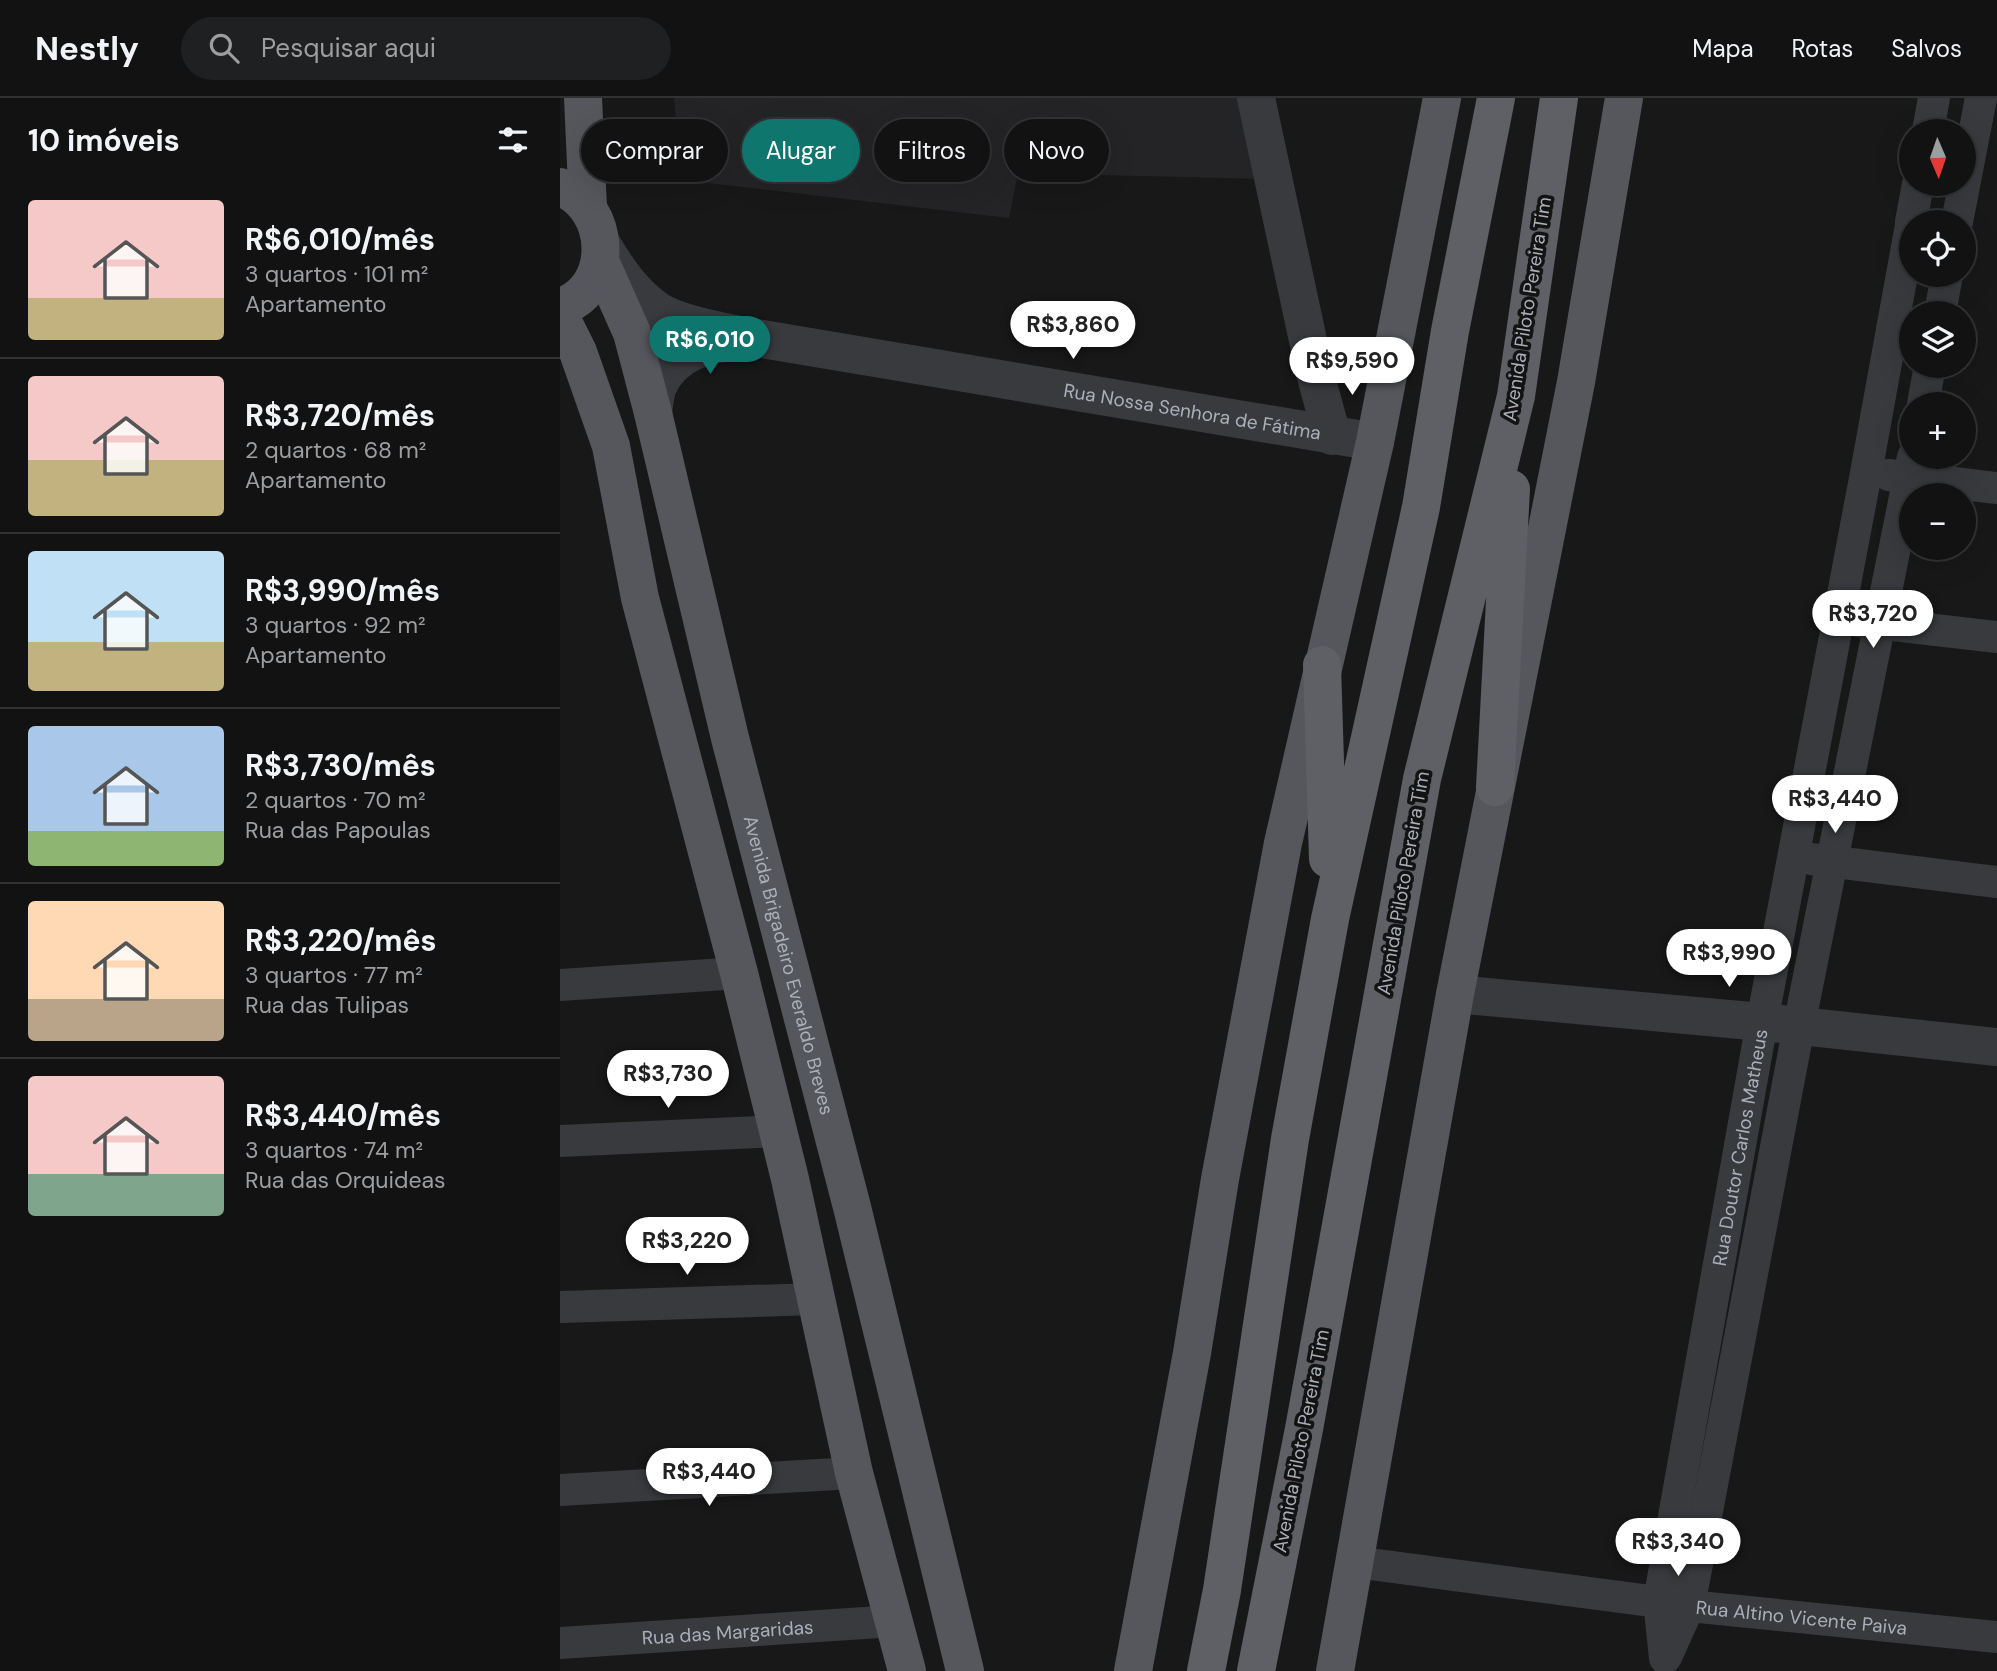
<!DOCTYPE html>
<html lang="pt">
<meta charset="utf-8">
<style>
body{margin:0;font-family:"DM Sans",sans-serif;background:#1f2021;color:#f1f3f6;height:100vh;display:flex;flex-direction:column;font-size:26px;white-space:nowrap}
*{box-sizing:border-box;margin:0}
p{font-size:23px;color:#9c9ea0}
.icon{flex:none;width:38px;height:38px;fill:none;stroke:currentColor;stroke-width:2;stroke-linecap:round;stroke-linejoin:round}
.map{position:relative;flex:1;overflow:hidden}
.details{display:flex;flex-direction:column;background:#121213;width:560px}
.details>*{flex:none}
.top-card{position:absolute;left:21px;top:21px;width:665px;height:63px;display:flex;gap:14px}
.needle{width:46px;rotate:178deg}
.controls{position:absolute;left:1339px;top:21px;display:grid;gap:14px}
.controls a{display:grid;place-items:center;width:77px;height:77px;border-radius:50%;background:#121213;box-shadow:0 7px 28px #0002,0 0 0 2px #313233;font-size:35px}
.price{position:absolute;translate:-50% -60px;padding:0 16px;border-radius:24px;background:#fff;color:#222;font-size:23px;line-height:46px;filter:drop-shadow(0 2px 4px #0008)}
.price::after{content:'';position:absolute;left:50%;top:42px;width:21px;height:16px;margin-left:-10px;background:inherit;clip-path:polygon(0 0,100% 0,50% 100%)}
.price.current{background:#0f766e;color:#fff}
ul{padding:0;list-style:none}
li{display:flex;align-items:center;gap:21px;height:175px;padding:0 28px}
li+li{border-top:2px solid #313233}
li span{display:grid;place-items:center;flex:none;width:196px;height:140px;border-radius:7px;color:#555}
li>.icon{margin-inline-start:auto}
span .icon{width:84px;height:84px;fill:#fffc;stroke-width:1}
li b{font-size:30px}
h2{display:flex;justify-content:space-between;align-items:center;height:84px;padding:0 28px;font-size:30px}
.pill{padding:0 24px;border-radius:32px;background:#121213;box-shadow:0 7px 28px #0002,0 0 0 2px #313233;font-size:24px;line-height:63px}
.pill.current{background:#0f766e;color:#fff}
header{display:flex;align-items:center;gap:42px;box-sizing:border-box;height:98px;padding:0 35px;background:#121213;border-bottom:2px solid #313233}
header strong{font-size:33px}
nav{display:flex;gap:38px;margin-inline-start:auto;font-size:24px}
.search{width:490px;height:63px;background:#1f2021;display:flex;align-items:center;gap:18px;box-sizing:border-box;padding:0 24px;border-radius:38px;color:#9c9ea0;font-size:26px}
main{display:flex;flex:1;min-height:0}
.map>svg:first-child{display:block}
.built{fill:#242426}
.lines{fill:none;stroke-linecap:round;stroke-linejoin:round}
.minor{stroke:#393a3e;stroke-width:32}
.tertiary{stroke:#393a3e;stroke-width:38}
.primary{stroke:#55575d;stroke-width:38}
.trunk{stroke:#5e6066;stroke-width:38}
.labels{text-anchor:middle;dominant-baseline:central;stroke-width:7;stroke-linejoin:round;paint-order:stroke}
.street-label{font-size:19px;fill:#abb0b8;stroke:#131314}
</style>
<header>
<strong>Nestly</strong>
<div class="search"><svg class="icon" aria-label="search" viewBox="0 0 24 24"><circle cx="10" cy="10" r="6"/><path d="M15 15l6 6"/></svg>Pesquisar aqui</div>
<nav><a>Mapa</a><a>Rotas</a><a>Salvos</a></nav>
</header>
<main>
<section class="details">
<h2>10 imóveis<svg class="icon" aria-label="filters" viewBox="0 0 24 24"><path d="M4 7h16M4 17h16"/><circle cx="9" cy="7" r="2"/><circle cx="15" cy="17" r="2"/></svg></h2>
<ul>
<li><span style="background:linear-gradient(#f6c9c9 70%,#c2b280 0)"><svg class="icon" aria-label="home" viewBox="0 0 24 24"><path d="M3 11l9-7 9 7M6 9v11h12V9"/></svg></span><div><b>R$6,010/mês</b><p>3 quartos · 101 m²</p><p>Apartamento</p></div></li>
<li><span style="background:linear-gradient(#f6c9c9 60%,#c2b280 0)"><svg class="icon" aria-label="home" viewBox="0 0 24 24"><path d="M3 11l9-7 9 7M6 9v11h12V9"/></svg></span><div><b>R$3,720/mês</b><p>2 quartos · 68 m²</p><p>Apartamento</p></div></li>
<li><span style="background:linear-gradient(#bfe0f5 65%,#c2b280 0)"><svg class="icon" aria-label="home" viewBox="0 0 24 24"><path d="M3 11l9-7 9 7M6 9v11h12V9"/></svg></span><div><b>R$3,990/mês</b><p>3 quartos · 92 m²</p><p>Apartamento</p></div></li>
<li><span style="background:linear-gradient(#a9c7e8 75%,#8fb573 0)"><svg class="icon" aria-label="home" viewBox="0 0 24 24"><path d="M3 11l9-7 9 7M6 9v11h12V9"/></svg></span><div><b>R$3,730/mês</b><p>2 quartos · 70 m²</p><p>Rua das Papoulas</p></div></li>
<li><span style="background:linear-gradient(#ffd9b3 70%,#b9a48a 0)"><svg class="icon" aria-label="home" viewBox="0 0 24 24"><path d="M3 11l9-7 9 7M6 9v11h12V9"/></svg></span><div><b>R$3,220/mês</b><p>3 quartos · 77 m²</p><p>Rua das Tulipas</p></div></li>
<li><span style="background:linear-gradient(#f6c9c9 70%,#7fa58c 0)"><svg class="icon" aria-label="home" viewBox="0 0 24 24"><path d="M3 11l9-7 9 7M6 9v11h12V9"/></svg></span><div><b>R$3,440/mês</b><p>3 quartos · 74 m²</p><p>Rua das Orquideas</p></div></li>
</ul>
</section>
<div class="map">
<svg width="1437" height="1573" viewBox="0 0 1437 1573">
<rect width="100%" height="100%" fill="#181819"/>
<path class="built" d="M114,0H687L705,81L458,75L449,120L122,82Z"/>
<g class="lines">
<g class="minor">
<path d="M1368,33L1374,0"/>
<path d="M1351,124L1358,86"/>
<path d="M1397,124L1421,0"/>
<path d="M1380,215L1387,177"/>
<path d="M1363,306L1370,268"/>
<path d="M1329,377L1437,390"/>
<path d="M1298,523L1437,539"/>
<path d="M1251,761L1437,784"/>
<path d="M0,887L179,875"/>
<path d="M0,1043L218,1033"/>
<path d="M0,1209L256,1201"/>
<path d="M0,1392L294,1375"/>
<path id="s1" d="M795,1464L1129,1508L1437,1539"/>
<path id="s2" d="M0,1545L335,1523"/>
<path d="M1106,1559L1129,1508L1239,928L1353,359"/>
<path id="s3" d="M1105,1560L1099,1503L1202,924L1306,375L1351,127"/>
</g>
<g class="tertiary">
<path d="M696,0L755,275L772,338"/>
<path id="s4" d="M44,150C58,173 74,196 97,212C118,227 175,236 202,241L815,344"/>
<path d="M93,315C94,307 95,296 98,288C114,253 149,245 183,243"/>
<path d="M895,896L1202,924L1437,949"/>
</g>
<g class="primary">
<path d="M23,0L28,110"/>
<path d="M0,89C52,109 56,191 0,209"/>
<path id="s5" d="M40,163L72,235L93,315L170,640L292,1109L405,1573"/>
<path d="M0,218L18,254L51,348L80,500L179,875L230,1081L294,1375L347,1573"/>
<path d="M573,1573L632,1255L660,1081L723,745L815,344L882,0"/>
<path d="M775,1573L895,896L1016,284L1064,0"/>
</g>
<path class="trunk" d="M762,567L768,761
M935,689L951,391
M646,1573L662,1492L730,1041L770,821L861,409L890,233L936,0
M696,1573L744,1331L862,681L956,298L999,0"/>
</g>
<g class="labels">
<g class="street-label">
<text transform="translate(967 211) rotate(-81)">Avenida Piloto Pereira Tim</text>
<text stroke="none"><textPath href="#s4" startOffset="628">Rua Nossa Senhora de Fátima</textPath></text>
<text transform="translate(843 785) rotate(-80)">Avenida Piloto Pereira Tim</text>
<text stroke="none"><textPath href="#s5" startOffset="730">Avenida Brigadeiro Everaldo Breves</textPath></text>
<text stroke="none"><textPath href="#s3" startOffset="518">Rua Doutor Carlos Matheus</textPath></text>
<text transform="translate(741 1343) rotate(-79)">Avenida Piloto Pereira Tim</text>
<text stroke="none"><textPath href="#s1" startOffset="450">Rua Altino Vicente Paiva</textPath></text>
<text stroke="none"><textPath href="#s2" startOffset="168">Rua das Margaridas</textPath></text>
</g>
</g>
</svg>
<div class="controls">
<a><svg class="needle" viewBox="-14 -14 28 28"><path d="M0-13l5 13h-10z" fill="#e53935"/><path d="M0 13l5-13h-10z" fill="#9c9ea0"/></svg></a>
<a><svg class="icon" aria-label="locate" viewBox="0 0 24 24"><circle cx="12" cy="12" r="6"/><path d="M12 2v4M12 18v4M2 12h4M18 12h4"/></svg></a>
<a><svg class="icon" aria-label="layers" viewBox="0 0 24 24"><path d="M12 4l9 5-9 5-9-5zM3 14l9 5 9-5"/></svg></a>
<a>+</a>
<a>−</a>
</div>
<b class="price" style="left:513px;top:263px">R$3,860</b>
<b class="price current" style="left:150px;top:278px">R$6,010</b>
<b class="price" style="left:792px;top:299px">R$9,590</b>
<b class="price" style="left:1313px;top:552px">R$3,720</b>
<b class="price" style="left:1275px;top:737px">R$3,440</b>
<b class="price" style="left:1169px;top:891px">R$3,990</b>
<b class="price" style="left:108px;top:1012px">R$3,730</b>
<b class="price" style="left:127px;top:1179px">R$3,220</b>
<b class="price" style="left:149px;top:1410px">R$3,440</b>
<b class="price" style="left:1118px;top:1480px">R$3,340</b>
<div class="top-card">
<a class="pill">Comprar</a>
<a class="pill current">Alugar</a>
<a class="pill">Filtros</a>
<a class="pill">Novo</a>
</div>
</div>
</main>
